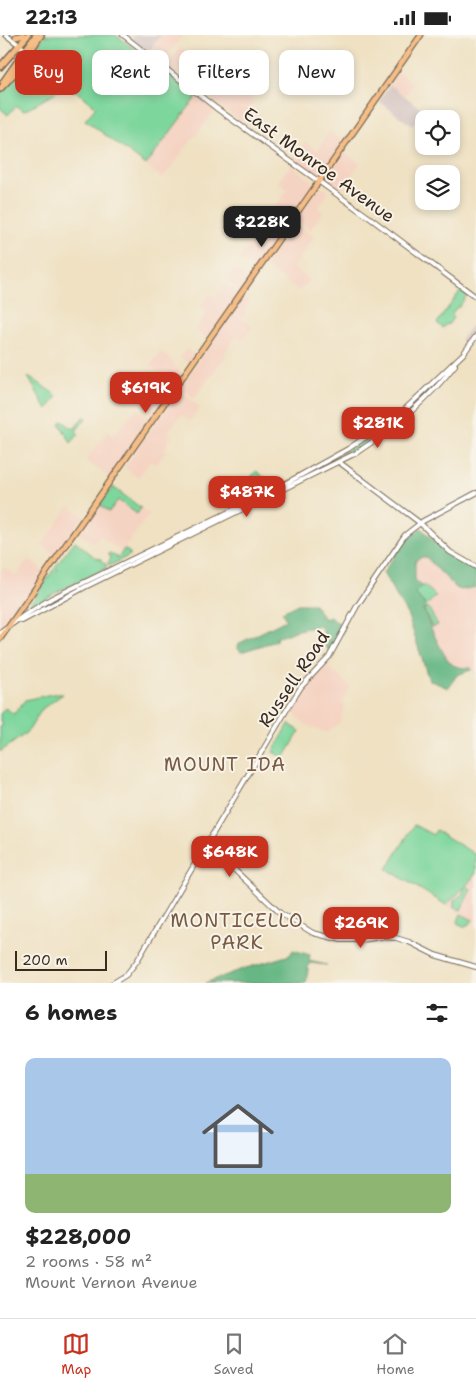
<!DOCTYPE html>
<meta charset="utf-8">
<style>
body{margin:0;font-family:"Shantell Sans",sans-serif;background:#f2f2f2;color:#222;height:100vh;display:flex;flex-direction:column;font-size:19px;white-space:nowrap}
*{box-sizing:border-box;margin:0}
p{font-size:16px;color:#767676}
.icon{flex:none;width:28px;height:28px;fill:none;stroke:currentColor;stroke-width:2;stroke-linecap:round;stroke-linejoin:round}
.map{position:relative;height:948px;overflow:hidden}
.details{display:flex;flex-direction:column;background:#fff;flex:1}
.details>*{flex:none}
.banner{position:absolute;left:15px;top:15px;width:446px;height:45px;display:flex;gap:10px}
.buttons{position:absolute;left:415px;top:75px;display:grid;gap:10px}
.buttons a{display:grid;place-items:center;width:45px;height:45px;border-radius:10px;background:#fff;box-shadow:0 2px 8px #0003;font-size:25px}
.scale{position:absolute;left:15px;bottom:12px;width:92px;box-sizing:border-box;padding-left:5px;border:2px solid #3b2a1e;border-top:0;font-size:14px;line-height:18px;white-space:nowrap;color:#3b2a1e;-webkit-text-stroke:4px #f7f3e8;paint-order:stroke}
.price{position:absolute;translate:-50% -42px;padding:0 11px;border-radius:10px;background:#c8321e;color:#fff;font-size:16px;line-height:32px;filter:drop-shadow(0 1px 2px #0008)}
.price::after{content:'';position:absolute;left:50%;top:30px;width:15px;height:11px;margin-left:-8px;background:inherit;clip-path:polygon(0 0,100% 0,50% 100%)}
.price.on{background:#222;color:#fff}
ul{padding:0;list-style:none}
li{display:grid;align-content:center;gap:10px;height:265px;padding:0 25px}
li span{display:grid;place-items:center;height:155px;border-radius:10px;color:#555}
li>.icon{margin-inline-start:auto}
span .icon{width:90px;height:90px;fill:#fffc;stroke-width:1}
li b{font-size:21px}
h2{display:flex;justify-content:space-between;align-items:center;height:60px;padding:0 25px;font-size:21px}
.tag{padding:0 18px;border-radius:10px;background:#fff;box-shadow:0 2px 8px #0003;font-size:18px;line-height:45px}
.tag.on{background:#c8321e;color:#fff}
.status{display:flex;justify-content:space-between;align-items:center;height:35px;padding:0 25px;background:#fff;direction:ltr}
.status svg{height:14px;fill:currentColor}
.tab-bar{display:flex;justify-content:space-around;align-items:center;height:70px;border-top:1px solid #e0e0e0;background:#fff;font-size:14px;color:#767676}
.tab-bar a{display:grid;justify-items:center;gap:2px}
.tab-bar .on{color:#c8321e}
.map>svg:first-child{display:block}
.built{fill:#f5d3c2}
.industrial{fill:#d1c0bd}
.green{fill:#7dd69c;stroke:#5c805d}
.forest{fill:#66b784;stroke:#507051}
.lines{fill:none;stroke-linecap:round;stroke-linejoin:round}
.minor-casing{stroke:#7a6a57;stroke-width:6}
.major-casing{stroke:#7a6a57;stroke-width:7}
.highway-casing{stroke:#7a6a57;stroke-width:8}
.minor{stroke:#fff;stroke-width:4}
.major{stroke:#f6be87;stroke-width:4.5}
.highway{stroke:#f6be87;stroke-width:5}
.labels{text-anchor:middle;dominant-baseline:central;stroke-width:4;stroke-linejoin:round;paint-order:stroke}
.street-label{font-size:18px;fill:#3b2a1e;stroke:#f7f3e8}
.neighbourhood-label{font-size:19px;letter-spacing:1px;fill:#795a42;stroke:#f7f3e8}
</style>
<div class="status"><b>22:13</b><svg viewBox="0 0 49 12"><path d="M0 12V9h3v3zM5 12V6h3v6zM10 12V3h3v9zM15 12V0h3v12zM26 1h20v11H26zM47 4h2v5h-2z"/></svg></div>
<div class="map">
<svg width="476" height="948" viewBox="0 0 476 948">
<rect width="100%" height="100%" fill="#f7f3e8"/>
<filter id="ink" filterUnits="userSpaceOnUse"><feTurbulence type="fractalNoise" baseFrequency=".02" numOctaves="2"/><feDisplacementMap in="SourceGraphic" scale="10" xChannelSelector="R" yChannelSelector="G"/><feConvolveMatrix kernelMatrix="1 2 1 2 8 2 1 2 1" color-interpolation-filters="sRGB"/></filter>
<filter id="wash" filterUnits="userSpaceOnUse"><feTurbulence type="fractalNoise" baseFrequency=".0096" numOctaves="4" result="noise"/><feDisplacementMap in="SourceGraphic" scale="20" xChannelSelector="R" yChannelSelector="G"/><feGaussianBlur stdDeviation="1.12" result="paint"/><feColorMatrix in="noise" values="0 0 0 0 0 0 0 0 0 0 0 0 0 0 0 0 0 1.4 0 .05"/><feComposite in="paint" operator="in"/></filter>
<g filter="url(#wash)">
<rect width="100%" height="100%" fill="#efe1c2"/>
<path class="built" d="M161,0H183L162,27L148,17Z
M180,12L254,67L240,86L166,30Z
M398,37L414,49L405,61L390,50Z
M197,61L215,75L162,144L146,130Z
M330,96L343,107L318,144L292,125L305,107L317,115Z
M343,117L360,128L339,158L323,147Z
M291,130L314,148L255,235L239,224L287,155L278,147Z
M320,150L329,157L318,173L323,177L310,195L296,184Z
M294,188L314,202L293,233L310,245L299,256L264,231Z
M233,233L249,244L240,256L226,245Z
M225,248L239,259L207,304L194,295L207,278L199,272L209,258L215,262Z
M242,261L250,267L244,276L246,277L242,283L253,291L243,305L237,301L225,317L227,319L194,363L180,353Z
M186,314L195,321L189,329L180,322Z
M160,316L174,327L173,330L183,338L175,349L150,330Z
M159,341L173,352L154,381L138,369Z
M178,355L200,372L190,386L181,380L168,397L172,400L167,407V411L164,415L166,416L156,430L150,426L138,443L124,432Z
M137,373L152,384L110,443L86,425L107,397L113,401Z
M112,451L149,479L122,517L100,501L94,508L79,498Z
M69,471L84,481L55,520L42,510Z
M421,493L449,521L476,535V637L471,635L457,640L448,653L429,645L408,581L383,538L402,509Z
M27,525H30L44,536L6,590L0,593V538L4,532L16,541Z
M326,630L351,652L342,667L345,671L340,687L327,698L306,690L290,674L307,650Z
M476,838V887L446,870L466,852Z"/>
<path class="industrial" d="M134,0H161L148,17L131,4Z
M390,50L423,75L412,91L379,66Z
M472,290L476,293V295L465,308L460,305Z"/>
<path class="green" d="M45,0H116L197,61L146,130L85,85L96,72L76,56H58L28,74L23,75L16,71L8,80L0,73V58L16,40Z
M461,255L467,260L459,272L456,273L452,279L454,281L448,290L446,289L443,293L437,288Z
M447,337L433,353L408,377H406L405,375Z
M29,341L57,361L47,375L28,342Z
M84,381L86,383L76,396L79,399L71,408L60,389L62,386L74,394Z
M398,381L400,382V384L375,403L374,402V399Z
M366,404H369L370,407L342,424L339,420Z
M256,436L275,451L259,458L246,449Z
M113,452L141,473L137,479L118,465L109,477L100,470Z
M75,506C84,512 91,522 101,524L102,527L106,529V533L55,558L25,576L54,534L57,536L58,534L55,532Z
M124,514L130,518V520L109,531L108,528L111,523L108,519L110,518L118,523Z
M422,551H425L436,561L426,571L415,558Z
M428,572L438,590L432,592L424,574Z
M52,659H63L42,674L29,695L21,702L0,717V692L3,690L0,686V679L5,673L14,679L25,665Z
M289,689L300,696L284,723L273,717Z
M414,790L433,800L436,795L476,820V838L466,851L471,854L461,875L454,873V865L462,860L465,852L446,870L387,834Z
M461,879L473,885L469,890L467,889L465,892L457,888Z"/>
<path class="forest" d="M421,493L449,521L476,535V552L461,555L456,553L426,522H422L417,524L415,528V545L422,551L415,558L426,571L423,574L424,577C429,588 445,628 455,631C460,633 466,633 471,633V635L457,640L448,653L429,645L408,581L383,538L402,509Z
M298,569H314L324,584L331,582L335,586L341,589L329,616L323,608V594L319,591L298,595L276,603V606L241,617L238,614V609L286,585L282,577Z
M293,915L310,920L309,926L327,930L309,928L306,948H205L243,934L290,920Z"/>
</g>
<g filter="url(#ink)">
<g class="lines">
<defs>
<path id="minor" d="M6,0L26,15
M123,0L216,73L370,183L476,262
M464,318L476,301
M339,427L420,488L450,517L476,532
M19,585L22,586L85,552L356,418C393,394 428,365 455,330
M0,598L23,581L52,563L272,456L348,414L401,378L464,318
M203,816L224,825L280,878L313,898L341,905H362L381,902L396,903L409,907L435,920L476,932
M113,948L126,940L137,926L289,671L301,652L329,622L357,571L405,500L423,486L476,458"/>
<path id="major" d="M0,604L421,0"/>
<path id="highway" d="M16,2L23,0
M0,32L28,0
M3,47L36,0
M0,54L16,37L41,0"/>
</defs>
<use href="#minor" class="minor-casing"/>
<use href="#major" class="major-casing"/>
<use href="#highway" class="highway-casing"/>
<use href="#minor" class="minor"/>
<use href="#major" class="major"/>
<use href="#highway" class="highway"/>
</g>
</g>
<g class="labels">
<g class="street-label">
<text transform="translate(319 130) rotate(36)">East Monroe Avenue</text>
<text transform="translate(294 644) rotate(-56)">Russell Road</text>
</g>
<g class="neighbourhood-label">
<text x="225" y="729">MOUNT IDA</text>
<text x="237" y="885">MONTICELLO<tspan x="237" dy="22">PARK</tspan></text>
</g>
</g>
</svg>
<div class="buttons">
<a><svg class="icon" aria-label="locate" viewBox="0 0 24 24"><circle cx="12" cy="12" r="6"/><path d="M12 2v4M12 18v4M2 12h4M18 12h4"/></svg></a>
<a><svg class="icon" aria-label="layers" viewBox="0 0 24 24"><path d="M12 4l9 5-9 5-9-5zM3 14l9 5 9-5"/></svg></a>
</div>
<div class="scale">200 m</div>
<b class="price on" style="left:262px;top:213px">$228K</b>
<b class="price" style="left:146px;top:379px">$619K</b>
<b class="price" style="left:378px;top:414px">$281K</b>
<b class="price" style="left:247px;top:483px">$487K</b>
<b class="price" style="left:230px;top:843px">$648K</b>
<b class="price" style="left:361px;top:914px">$269K</b>
<div class="banner">
<a class="tag on">Buy</a>
<a class="tag">Rent</a>
<a class="tag">Filters</a>
<a class="tag">New</a>
</div>
</div>
<section class="details">
<h2>6 homes<svg class="icon" aria-label="filters" viewBox="0 0 24 24"><path d="M4 7h16M4 17h16"/><circle cx="9" cy="7" r="2"/><circle cx="15" cy="17" r="2"/></svg></h2>
<ul>
<li><span style="background:linear-gradient(#a9c7e8 75%,#8fb573 0)"><svg class="icon" aria-label="home" viewBox="0 0 24 24"><path d="M3 11l9-7 9 7M6 9v11h12V9"/></svg></span><div><b>$228,000</b><p>2 rooms · 58 m²</p><p>Mount Vernon Avenue</p></div></li>
</ul>
</section>
<nav class="tab-bar">
<a class="on"><svg class="icon" aria-label="map" viewBox="0 0 24 24"><path d="M3 6l6-2 6 2 6-2v14l-6 2-6-2-6 2zM9 4v14M15 6v14"/></svg>Map</a>
<a><svg class="icon" aria-label="saved" viewBox="0 0 24 24"><path d="M7 4h10v16l-5-4-5 4z"/></svg>Saved</a>
<a><svg class="icon" aria-label="home" viewBox="0 0 24 24"><path d="M3 11l9-7 9 7M6 9v11h12V9"/></svg>Home</a>
</nav>
